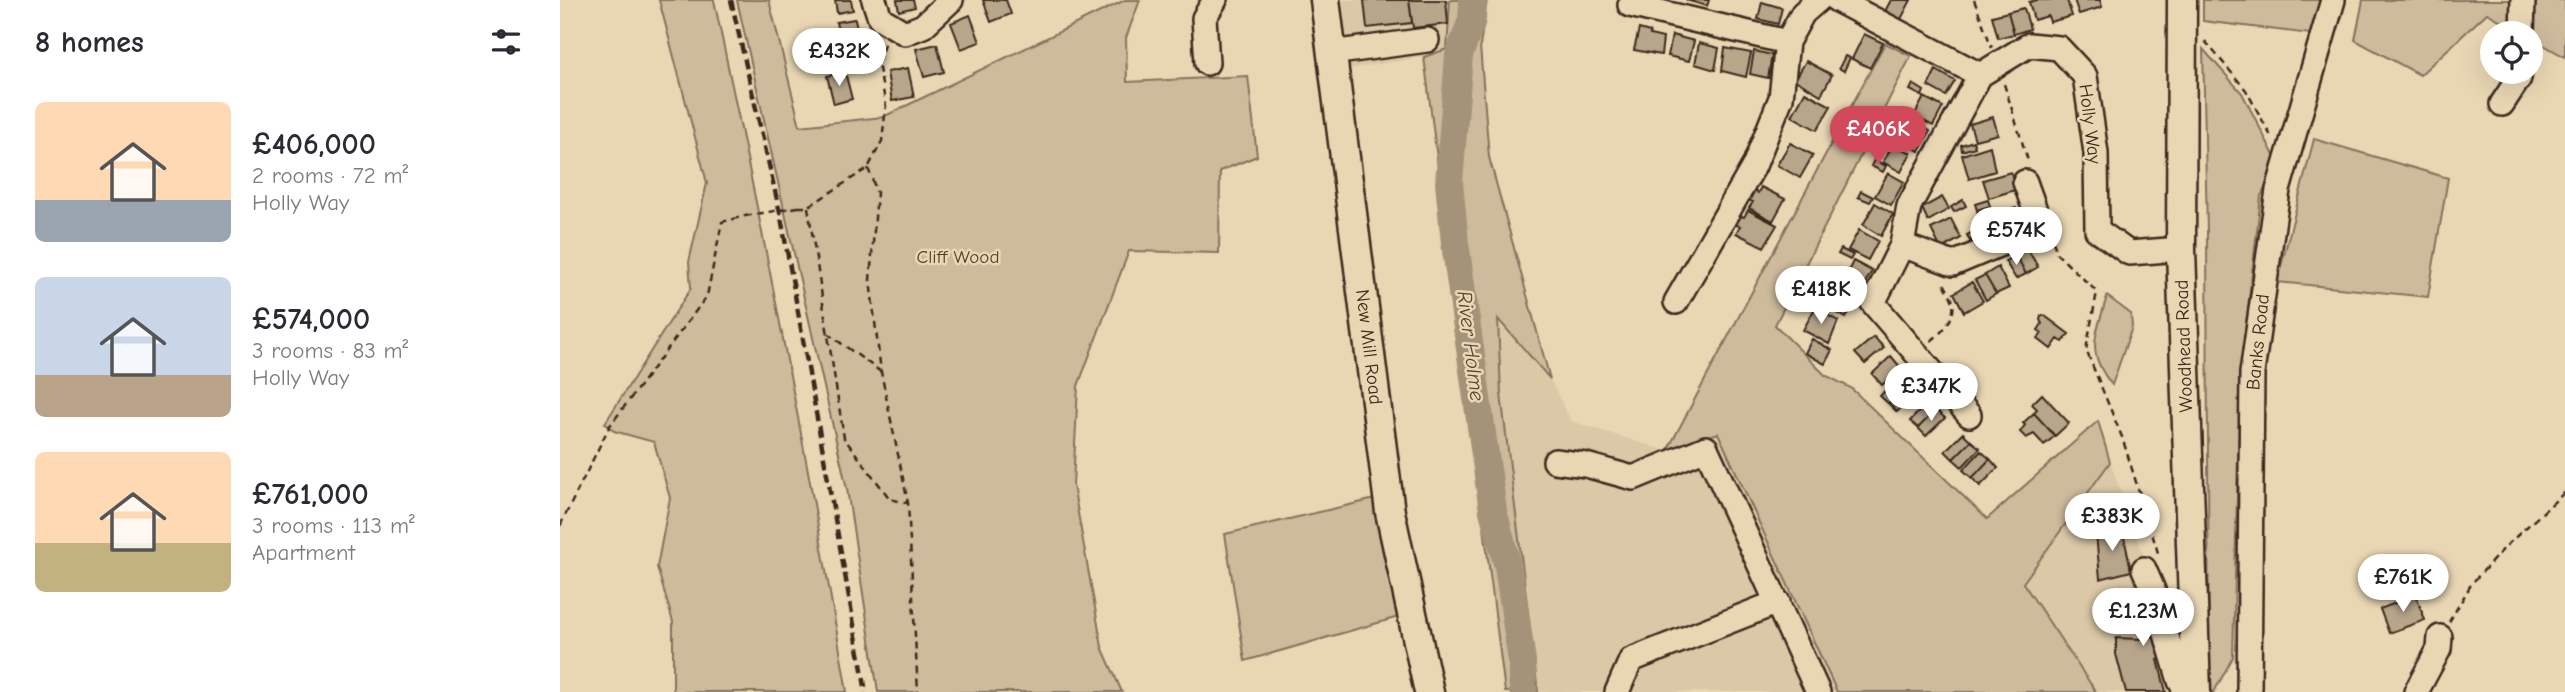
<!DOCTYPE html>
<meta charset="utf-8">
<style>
body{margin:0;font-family:"Comic Neue",sans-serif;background:#f7f7f7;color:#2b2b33;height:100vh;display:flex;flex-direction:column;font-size:26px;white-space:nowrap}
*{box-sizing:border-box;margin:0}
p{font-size:23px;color:#7c7c81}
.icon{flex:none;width:38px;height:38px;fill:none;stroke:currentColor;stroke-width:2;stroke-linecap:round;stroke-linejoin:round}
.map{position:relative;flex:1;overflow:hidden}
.side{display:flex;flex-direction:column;background:#fff;width:560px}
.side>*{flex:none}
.controls{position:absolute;left:1920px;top:21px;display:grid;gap:14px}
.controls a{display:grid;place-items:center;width:63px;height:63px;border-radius:50%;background:#fff;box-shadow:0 7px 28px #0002;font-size:35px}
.price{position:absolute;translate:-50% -60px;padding:0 16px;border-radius:24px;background:#fff;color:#222;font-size:23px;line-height:46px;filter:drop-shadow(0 2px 4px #0008)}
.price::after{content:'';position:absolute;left:50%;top:42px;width:21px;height:16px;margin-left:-10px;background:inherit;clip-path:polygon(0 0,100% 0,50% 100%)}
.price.active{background:#d1495b;color:#fff}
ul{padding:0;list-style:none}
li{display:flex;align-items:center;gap:21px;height:175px;padding:0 35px}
li span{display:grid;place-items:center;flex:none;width:196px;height:140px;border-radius:10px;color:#555}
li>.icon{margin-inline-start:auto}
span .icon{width:84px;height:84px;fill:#fffc;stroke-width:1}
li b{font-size:30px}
h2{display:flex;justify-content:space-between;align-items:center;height:84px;padding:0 35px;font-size:30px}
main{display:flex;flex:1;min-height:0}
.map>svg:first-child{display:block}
.built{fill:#dac8a7}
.green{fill:#cdbb9c;stroke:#84725d;stroke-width:2}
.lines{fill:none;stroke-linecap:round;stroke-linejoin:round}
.river{stroke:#a59379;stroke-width:28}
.building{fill:#b8a68a;stroke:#3b2a1e;stroke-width:2}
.minor-casing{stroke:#3b2a1e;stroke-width:28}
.major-casing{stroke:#3b2a1e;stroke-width:33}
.path{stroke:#3b2a1e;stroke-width:2.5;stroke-dasharray:7 5;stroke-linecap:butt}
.minor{stroke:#e9d7b4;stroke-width:23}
.major{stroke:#e9d7b4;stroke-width:28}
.rail{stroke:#3b2a1e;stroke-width:4.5;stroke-dasharray:10 5;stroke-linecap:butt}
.path-bridge{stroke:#3b2a1e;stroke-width:2.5;stroke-dasharray:7 5;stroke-linecap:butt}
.labels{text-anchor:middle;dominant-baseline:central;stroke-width:5;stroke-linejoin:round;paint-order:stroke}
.street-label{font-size:19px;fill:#3b2a1e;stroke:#e9d7b4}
.park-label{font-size:19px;fill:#514031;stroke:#e9d7b4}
.water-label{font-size:21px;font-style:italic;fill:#564435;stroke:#e9d7b4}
</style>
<main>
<section class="side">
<h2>8 homes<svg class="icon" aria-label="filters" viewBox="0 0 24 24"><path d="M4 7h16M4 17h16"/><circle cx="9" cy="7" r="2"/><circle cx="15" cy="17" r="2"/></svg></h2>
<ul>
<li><span style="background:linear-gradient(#ffd9b3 70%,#9aa5b1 0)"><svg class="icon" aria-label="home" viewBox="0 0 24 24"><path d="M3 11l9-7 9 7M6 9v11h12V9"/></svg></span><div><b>£406,000</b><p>2 rooms · 72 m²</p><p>Holly Way</p></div></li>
<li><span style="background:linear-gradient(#c9d6e8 70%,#b9a48a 0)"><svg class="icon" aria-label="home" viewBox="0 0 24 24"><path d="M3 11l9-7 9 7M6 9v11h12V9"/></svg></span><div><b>£574,000</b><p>3 rooms · 83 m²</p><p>Holly Way</p></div></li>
<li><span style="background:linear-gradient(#ffd9b3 65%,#c2b280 0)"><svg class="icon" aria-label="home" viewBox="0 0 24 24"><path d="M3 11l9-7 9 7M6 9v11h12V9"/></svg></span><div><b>£761,000</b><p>3 rooms · 113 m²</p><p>Apartment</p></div></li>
</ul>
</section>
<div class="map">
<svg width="2005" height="692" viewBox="0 0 2005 692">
<rect width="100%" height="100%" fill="#e9d7b4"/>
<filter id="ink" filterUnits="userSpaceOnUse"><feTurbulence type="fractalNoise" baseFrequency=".0143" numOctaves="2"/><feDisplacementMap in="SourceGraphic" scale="14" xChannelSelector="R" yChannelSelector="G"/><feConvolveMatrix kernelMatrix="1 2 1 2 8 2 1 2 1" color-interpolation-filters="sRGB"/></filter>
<g filter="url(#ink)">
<path class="built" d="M776,0H890L887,50L864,57L782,70Z
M938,318L990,379L1011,421L1107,451L1158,433L1277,692H978L941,394Z
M1550,462L1587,565L1627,692H1536L1463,583Z"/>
<path class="green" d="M99,0H154C203,230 248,460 287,692H113V622L97,567L110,498L94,442L54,431L45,423L131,288L129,262L147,183Z
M177,0H209L240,126L323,117L565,0H580L566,38L567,82L688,76L697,156L660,171L659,253L569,251L518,386L513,485L542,647L562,692H318L287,489Z
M890,0H927L920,46L929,157L990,379L938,319L941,394L978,692H945L864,57L887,49Z
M1643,0H1761L1750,34L1643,21Z
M1803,0H2005V57L1927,13L1860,75L1795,40Z
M1325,43L1351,56L1215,325L1265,375L1291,388L1427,519L1538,421L1550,462L1463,583L1536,692H1277L1158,433L1107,451Z
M1643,49L1682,93L1718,163L1701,196L1680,376L1673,657L1654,692H1649L1647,230Z
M1754,139L1888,178L1868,297L1717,282Z
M1547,296L1571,314L1572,327L1552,385C1524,350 1537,334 1547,296Z
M815,499L842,616L685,661L665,534Z"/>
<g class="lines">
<path class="river" d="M913,0L912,20L899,55L889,183L895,243L933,511L948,566L962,661L963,692"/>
</g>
<path class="building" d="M275,0H291L293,10L277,13Z
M337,0H353L355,7L339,11Z
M423,0H446L451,14L431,22Z
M804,0H849L852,23L807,28Z
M849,0H886L888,24L853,28Z
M1126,0H1149L1147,6Z
M1331,0H1351L1340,21L1324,13Z
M1477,0H1507L1512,16L1490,22L1488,16L1474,20L1469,2Z
M1514,0H1540L1542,7L1519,14Z
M1202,2L1222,8L1218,24L1198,19Z
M1464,8L1470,29L1454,34L1448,12Z
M1448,12L1454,34L1438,38L1432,16Z
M410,15L420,42L401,49L391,23Z
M295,19L301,47L282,51L276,22Z
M1079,29L1090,32V35L1103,38L1101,55L1074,50Z
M1304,34L1323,43L1310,68L1292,59Z
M1112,35L1134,41L1129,61L1108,56Z
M1139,43L1159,48L1155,70L1135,64Z
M377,44L384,72L364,77L356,49Z
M1165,48L1191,53L1186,77L1162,71Z
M1194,51L1212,55L1208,78L1190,74Z
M1285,56L1290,58L1284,71L1279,68Z
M1246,61L1272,75L1261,95L1235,80Z
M348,68L354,97L332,101L327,72Z
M1376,70L1395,81L1386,96L1368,86Z
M285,72L292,99L274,104L267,76Z
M1353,84L1364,91L1362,96L1350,90Z
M1245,92L1271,106L1257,130L1232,116Z
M1364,97L1383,107L1373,126L1354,116Z
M1433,117L1438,134L1415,140L1410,124Z
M1353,121L1370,131L1359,151L1342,141Z
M1413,141L1415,147L1402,151L1401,145Z
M1230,143L1253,155L1240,178L1217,165Z
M1333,144L1351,153L1341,172L1323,162Z
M1430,146L1435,171L1409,179L1402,155Z
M1314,160L1326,166L1323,172L1311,166Z
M1451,172L1455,190L1429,198L1423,180Z
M1328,173L1344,182L1331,205L1315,196Z
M1201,187L1225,199L1213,221L1189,208L1193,202L1188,200L1194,191L1198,193Z
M1301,191L1313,197L1310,202L1298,197Z
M1382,197L1389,209L1368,221L1362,208Z
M1403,200L1406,206L1394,212L1391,207Z
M1428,200L1430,206L1417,210L1415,204Z
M1315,203L1333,214L1321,236L1303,225Z
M1430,206L1431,212L1418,216L1417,210Z
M1456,208L1464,223L1438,232L1432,216Z
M1188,210L1217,225L1204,247L1176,233L1180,226L1176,225L1181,216L1184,217Z
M1391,219L1401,238L1381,249L1371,229Z
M1419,229L1422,234L1410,241L1407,235Z
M1299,230L1318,241L1308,260L1288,250Z
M1467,248L1478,267L1466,274L1456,255Z
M1281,249L1293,255L1290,260L1278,254Z
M1456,255L1466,274L1456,279L1445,261Z
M1293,261L1312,271L1304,285L1286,276Z
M1438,267L1449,288L1436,294L1425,275Z
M1425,275L1436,294L1426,300L1415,280Z
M1263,279L1275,285L1272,291L1260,285Z
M1412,282L1423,301L1404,312L1394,293Z
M1275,293L1294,304L1286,318L1267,307Z
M1255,308L1278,321L1269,344L1243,330Z
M1481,316H1485L1509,334L1503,342L1498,339L1491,349L1478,339L1482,333L1478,330L1482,324L1480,320Z
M1314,337L1324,348L1305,364L1295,353Z
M1252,339L1272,350L1265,364L1245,353Z
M1331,356L1341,368L1322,385L1312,374Z
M1338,377L1346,385L1329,404L1320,396Z
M1346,385L1355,393L1337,412L1329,404Z
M1482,394L1509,423L1495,436L1474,413L1477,409L1472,404Z
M1368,402L1376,410L1358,428L1350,421Z
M1376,410L1385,418L1366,436L1358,428Z
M1474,413L1495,436L1484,445L1474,434L1466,438L1460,432L1465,425L1463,423Z
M1403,433L1411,441L1393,459L1385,451Z
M1411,441L1420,448L1402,467L1393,459Z
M1421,451L1430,459L1412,478L1403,470Z
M1430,459L1438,468L1420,486L1412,478Z
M1562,527L1571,571L1540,579L1536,533Z
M1588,585L1610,656L1598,660L1606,692H1566L1556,654V638L1583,639L1568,591Z
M1856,595L1865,620L1829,633L1820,609Z"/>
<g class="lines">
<defs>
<path id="minor" d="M314,0L320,18L345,33L363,26L391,0
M1277,0L1420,75
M1070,5L1227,42
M1962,33L1963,0
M771,53L867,40
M647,63L644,18L655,0
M1942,104L1959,78L1960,72
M1342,245L1393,264L1481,227L1465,182
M1116,302L1194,166L1221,98L1227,42L1243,13L1258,0
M1409,415L1313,303L1342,245L1349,206L1420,75L1469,45L1499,48L1525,76L1536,153L1537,230L1569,253L1621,249
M995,461L1026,465L1073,478L1146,448L1258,692
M1584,569L1593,590L1620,681L1626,692
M1057,692L1071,660L1218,602
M1689,692L1692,373L1718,190L1773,0
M1856,692L1879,649L1880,637"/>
<path id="major" d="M765,0L830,512L869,692
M1622,0L1621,249L1636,692"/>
</defs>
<use href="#minor" class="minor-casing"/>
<use href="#major" class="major-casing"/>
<path class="path" d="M1414,0L1432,48
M1645,41L1686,90L1712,138
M1444,84L1469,164
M308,168L317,193L310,280L321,372L348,503L358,692
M238,207H248L308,168L322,141L326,106L318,63L325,41
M248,207L284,438L330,499L348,503
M1493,241L1497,254L1537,292L1526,350L1562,437L1599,556
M267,333L321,372
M1371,341C1382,332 1396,319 1393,302C1391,295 1386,288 1383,281
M0,526L49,427L147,296L162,222L185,216
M1889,622L1912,583L1948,544L2005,492"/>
<use href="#minor" class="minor"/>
<use href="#major" class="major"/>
<path class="rail" d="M171,0L221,217L306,692"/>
<path class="path-bridge" d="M185,216L238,207"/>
</g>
</g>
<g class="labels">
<g class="street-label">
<text transform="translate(1530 124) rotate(83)">Holly Way</text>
<text transform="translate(1698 342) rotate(-84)">Banks Road</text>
<text transform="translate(1624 346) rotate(-92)">Woodhead Road</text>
<text transform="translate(809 347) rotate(83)">New Mill Road</text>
</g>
<g class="park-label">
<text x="398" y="257">Cliff Wood</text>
</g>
<g class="water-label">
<text transform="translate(911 346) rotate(83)">River Holme</text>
</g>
</g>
</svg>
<div class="controls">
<a><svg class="icon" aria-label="locate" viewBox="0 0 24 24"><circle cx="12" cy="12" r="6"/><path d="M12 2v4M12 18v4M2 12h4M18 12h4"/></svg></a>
</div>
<b class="price" style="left:279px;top:88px">£432K</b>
<b class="price active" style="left:1318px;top:166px">£406K</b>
<b class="price" style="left:1456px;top:267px">£574K</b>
<b class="price" style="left:1261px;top:326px">£418K</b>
<b class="price" style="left:1371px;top:423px">£347K</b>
<b class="price" style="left:1552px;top:553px">£383K</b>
<b class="price" style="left:1843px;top:614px">£761K</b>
<b class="price" style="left:1583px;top:648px">£1.23M</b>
</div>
</main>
